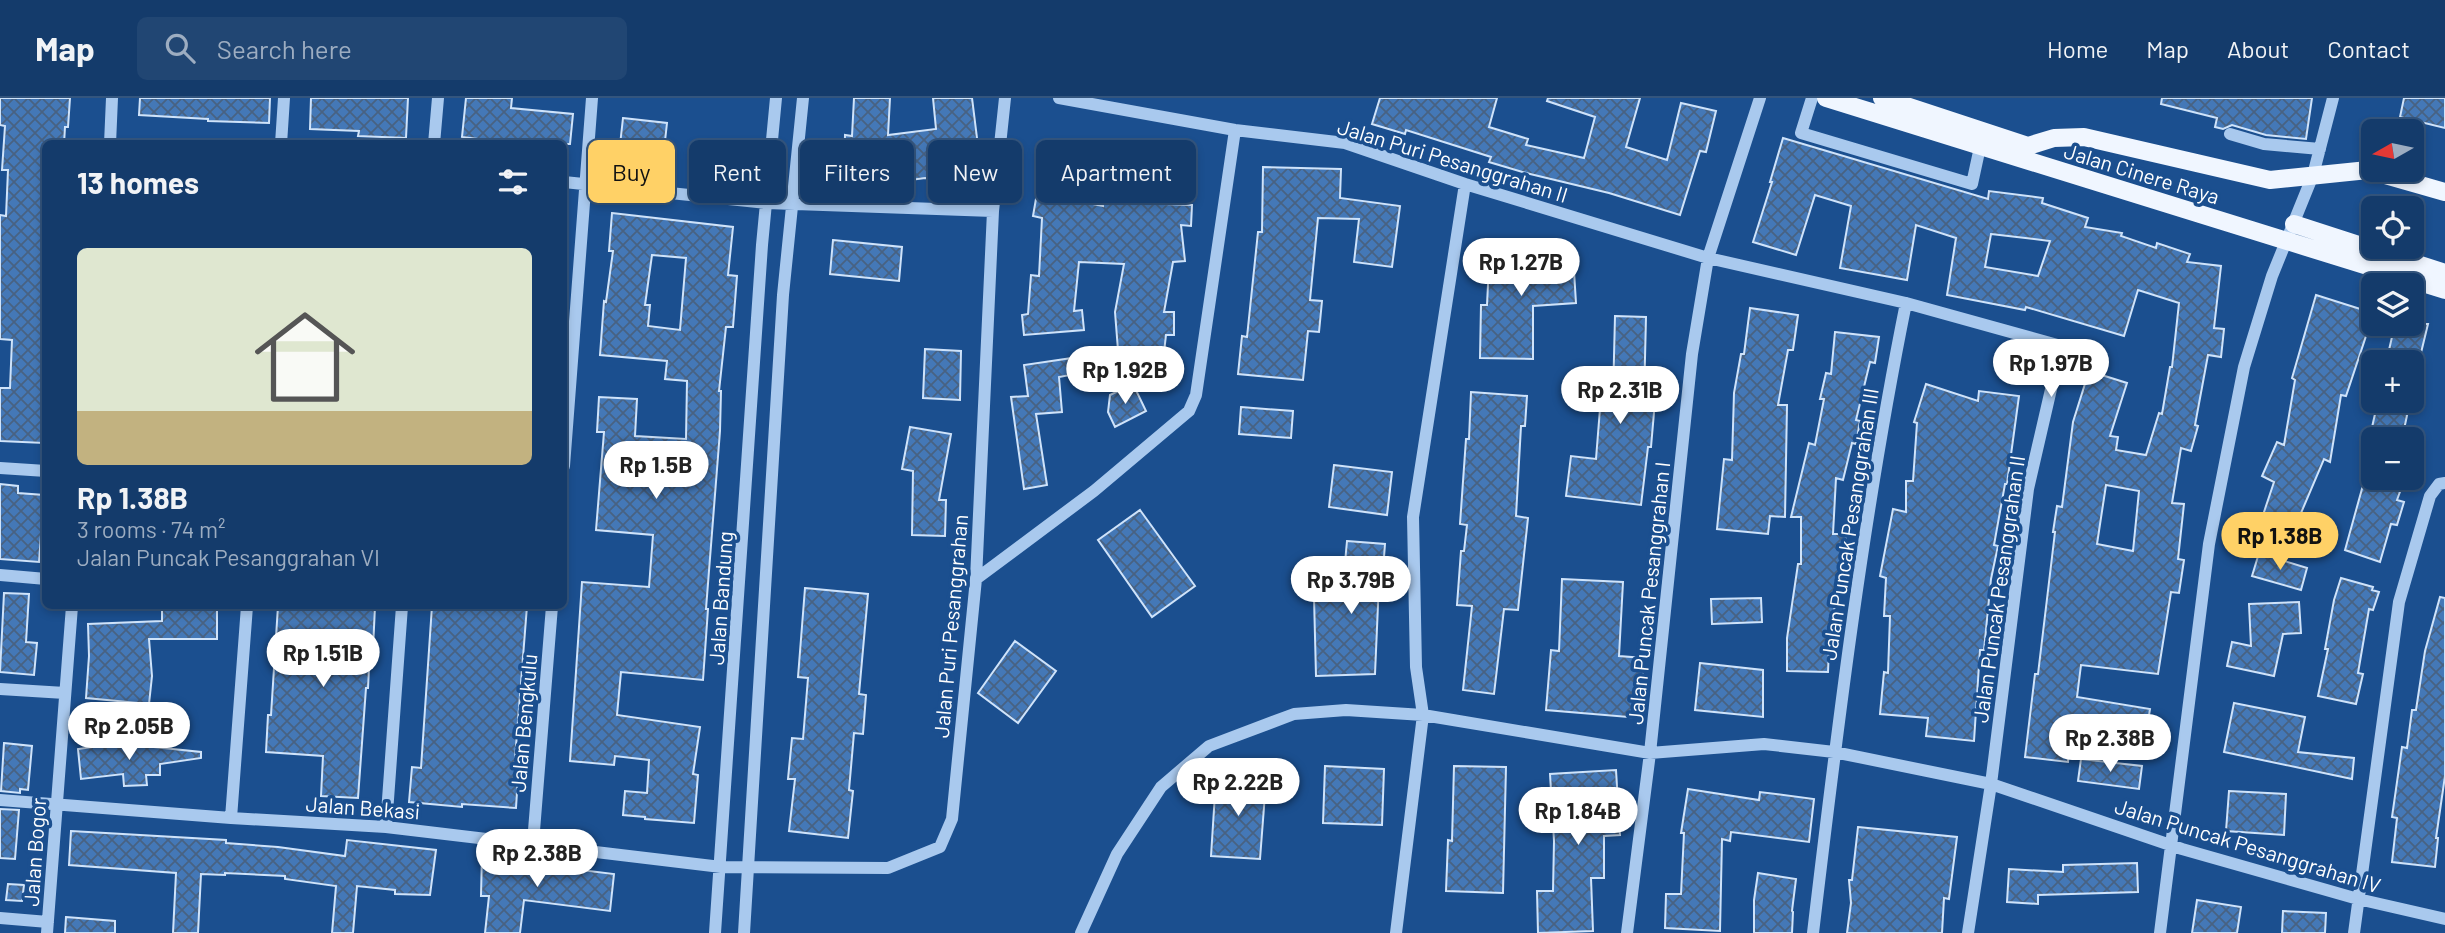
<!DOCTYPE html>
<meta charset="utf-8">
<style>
body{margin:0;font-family:Barlow,sans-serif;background:#214673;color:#f1f3f6;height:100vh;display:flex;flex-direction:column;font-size:26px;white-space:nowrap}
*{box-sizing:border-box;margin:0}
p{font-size:23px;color:#9dadc1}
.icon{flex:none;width:38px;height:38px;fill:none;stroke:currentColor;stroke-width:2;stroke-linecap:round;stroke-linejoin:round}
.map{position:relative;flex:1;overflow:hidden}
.drawer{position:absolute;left:42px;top:42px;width:525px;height:469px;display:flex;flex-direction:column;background:#143b6b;border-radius:10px;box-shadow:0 4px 10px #0003,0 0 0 2px #33557e}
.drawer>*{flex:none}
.hud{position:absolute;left:588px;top:42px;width:665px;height:63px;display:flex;gap:14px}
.needle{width:46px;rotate:261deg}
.controls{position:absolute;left:2361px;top:21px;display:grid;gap:14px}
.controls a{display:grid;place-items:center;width:63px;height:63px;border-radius:10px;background:#143b6b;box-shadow:0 4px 10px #0003,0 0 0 2px #33557e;font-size:35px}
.price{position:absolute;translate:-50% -60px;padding:0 16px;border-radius:24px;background:#fff;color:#222;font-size:23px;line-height:46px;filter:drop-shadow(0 2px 4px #0008)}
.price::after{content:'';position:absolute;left:50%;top:42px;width:21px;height:16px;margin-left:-10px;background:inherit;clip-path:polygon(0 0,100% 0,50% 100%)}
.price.selected{background:#ffd166;color:#111}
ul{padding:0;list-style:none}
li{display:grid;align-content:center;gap:14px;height:371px;padding:0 35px}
li span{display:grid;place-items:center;height:217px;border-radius:10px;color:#555}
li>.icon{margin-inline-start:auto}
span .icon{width:126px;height:126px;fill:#fffc;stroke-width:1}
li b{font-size:30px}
h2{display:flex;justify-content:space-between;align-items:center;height:84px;padding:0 35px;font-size:30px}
.chip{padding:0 24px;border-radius:10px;background:#143b6b;box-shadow:0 4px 10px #0003,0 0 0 2px #33557e;font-size:24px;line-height:63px}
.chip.selected{background:#ffd166;color:#111}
header{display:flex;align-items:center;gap:42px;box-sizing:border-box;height:98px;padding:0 35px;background:#143b6b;border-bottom:2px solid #33557e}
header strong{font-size:33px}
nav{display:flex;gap:38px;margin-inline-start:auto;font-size:24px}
.search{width:490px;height:63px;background:#214673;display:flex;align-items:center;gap:18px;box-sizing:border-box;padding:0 24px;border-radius:10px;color:#9dadc1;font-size:26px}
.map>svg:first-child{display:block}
.building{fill:url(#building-cross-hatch);stroke:#cfe3fa;stroke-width:2;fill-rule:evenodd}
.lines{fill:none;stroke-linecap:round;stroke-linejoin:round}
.minor{stroke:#a9c9ee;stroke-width:12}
.major{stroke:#f0f6ff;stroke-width:18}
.labels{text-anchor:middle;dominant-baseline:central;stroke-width:7;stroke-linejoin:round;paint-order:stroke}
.street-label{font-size:21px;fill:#fff;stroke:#1b4f8f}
</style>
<header>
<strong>Map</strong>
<div class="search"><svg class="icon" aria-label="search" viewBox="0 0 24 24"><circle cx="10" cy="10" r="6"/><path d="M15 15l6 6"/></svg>Search here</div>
<nav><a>Home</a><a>Map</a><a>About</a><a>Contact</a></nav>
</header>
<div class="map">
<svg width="2445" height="835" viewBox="0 0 2445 835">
<defs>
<pattern id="building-cross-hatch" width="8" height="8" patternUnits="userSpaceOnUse" patternTransform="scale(1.75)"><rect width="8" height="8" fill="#4478b7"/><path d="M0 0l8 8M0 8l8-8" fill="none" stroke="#486282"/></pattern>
</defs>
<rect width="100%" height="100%" fill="#1b4f8f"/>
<path class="building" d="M0,0H70L68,29H65L64,46H46L44,345L0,343V290H10L12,242L0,241V117L6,118L8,72H2L5,28L0,27Z
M140,0H270L269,25L208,23V21L139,17Z
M311,0H408L406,40L358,38L359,33L310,31Z
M466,0H512L511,10L573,16L570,46H517L462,39Z
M854,0H890L888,37L936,31L933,0H972L978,48L974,85L925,80L889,85L888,81H844L845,37L852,38Z
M1380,0H1497L1489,29L1528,41L1526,47L1584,60L1595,19L1547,3L1548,0H1640L1626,49L1667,62L1681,5L1716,13L1706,54L1700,53L1680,117L1609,95L1526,75L1489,64L1491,59L1406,32L1405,36L1372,26Z
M2162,0H2312L2306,41L2266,37L2232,27L2223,31L2215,29L2217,20L2161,6Z
M2404,0H2445V30L2400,19Z
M623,20L667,25L663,61L619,56Z
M1783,40L1988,101L1989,93L2043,100L2042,105L2088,120L2085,129L2122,135L2121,138L2156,150L2157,145L2190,156L2187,164L2221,168L2214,230L2224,231L2221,259L2208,257L2195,327L2198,328L2191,353L2181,350L2172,405L2184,406L2178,461L2184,462L2179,495L2171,494L2158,576L2081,567L2077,599L2150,611L2146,636L2072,625L2068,664L2025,659L2035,576H2038L2055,434H2053L2057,408L2062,409L2073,324L2089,273L2127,285L2110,338L2118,339L2116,352L2146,357L2159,315L2162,316L2170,269H2172L2179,205L2138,192L2124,238L2026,209L2025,212L1947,197L1956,140L1916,127L1907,182L1840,170L1851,108L1815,97L1796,157L1753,144L1772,84H1770ZM1991,136L2050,143L2038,178L1985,169ZM2106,387L2139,393L2133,453L2097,446Z
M1132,47L1136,105L1192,107L1191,128L1181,127L1185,163L1173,164L1164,214H1174V237H1166L1163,263L1113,270L1115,253L1118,252L1115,214L1124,166L1079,164L1074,213L1082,212L1084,232L1024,237L1022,217L1028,216L1031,177L1039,178L1042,120L1033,118L1037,95L1103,108L1099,49Z
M1263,69L1341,71L1340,100L1400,108L1392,169L1354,164L1359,121L1318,120L1310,202L1322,203L1319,234L1308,233L1303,282L1238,276L1242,238L1247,239L1258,134H1262Z
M612,115L733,129L728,177L737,178L733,229H726L719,293H721L720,333L706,511H708L703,582L621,574L617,617L700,629L693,676L698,677L694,725L645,721V719L623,717L625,693L647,695L649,662L615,658L614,667L570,663L582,484L649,489L653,437L596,432L604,334H597L599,299L637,301L635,338L686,341L687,283L665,281L667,263L600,257L604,203L606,204L613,153H609ZM652,157L686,160L680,232L648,228L650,207H645Z
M833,142L902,149L899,183L830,176Z
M1490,146L1536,149V160L1573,157L1576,205L1533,208V261L1480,260L1481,207H1487Z
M2316,197L2373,215V217L2346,298L2341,297L2330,364L2324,361L2301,415L2307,416L2300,436L2261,423L2274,384L2262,378L2277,344L2284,347L2295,282L2292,280Z
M1750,210L1798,217L1793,252H1788L1778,307H1787L1785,419L1770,418L1768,436L1717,431L1724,361L1732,362L1734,295L1741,256H1744Z
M1615,218L1646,219L1644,302L1655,303L1651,349H1648L1641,407L1566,398L1571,358L1596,361L1601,298L1613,299Z
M2395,226H2428L2420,259L2391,258V253L2389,252Z
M1835,234L1879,239L1875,265L1870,264L1856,322L1860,323L1856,346L1852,345L1843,382L1836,380L1833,436H1846L1845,455H1842L1829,550L1828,574L1787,573V540L1798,466H1801V419H1791L1809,345L1815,347L1824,301H1820L1826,275L1831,276Z
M925,251L961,253L960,302L923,300Z
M1079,259L1081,275L1059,279L1062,314L1036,316L1047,387L1024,391L1011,299L1028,298L1024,267Z
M1133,286L1146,313L1115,329L1108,314L1110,297Z
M1926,286L1978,303L1979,293L2019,298L2007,386H2005L1994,447L1998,448L1991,481L1984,552H1980L1974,643L1926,638L1928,620L1880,616L1884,574L1888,575L1890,518H1884L1886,480L1880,478L1893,411L1906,414V383H1913L1917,325L1914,324Z
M1471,294L1527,298L1525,328H1521L1516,418L1528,420L1518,512L1504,511L1494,596L1463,592L1472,508L1457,507L1461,453H1464L1467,427L1460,426L1466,341H1469Z
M2378,303L2409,308L2402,341H2383L2370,338Z
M1241,309L1293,313L1291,340L1239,336Z
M910,329L951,336L939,402H946L945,438L912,437L913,373L902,371Z
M1334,367L1392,374L1387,417L1329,409Z
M2365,380H2405L2397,402L2404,404L2397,427L2391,426L2380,464L2345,452Z
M0,386L18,388V395L44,397L39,464L0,461Z
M1140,412L1195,488L1152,519L1098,442Z
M1347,443L1385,446L1382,485L1379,484L1375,576L1316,578L1314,499L1342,497Z
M2259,455L2307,470L2301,492L2252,478Z
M2341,480L2373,489L2372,492L2379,494L2373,512L2369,511L2358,575L2363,576L2356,606L2318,598L2328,551H2325L2334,502Z
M1562,481L1623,484L1619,558L1644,560L1640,620L1546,612L1551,552L1559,553Z
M805,490L868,496L859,596L866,597L863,636L854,635L849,692L853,693L848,740L789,733L795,681H788L792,640L803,641L808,580L798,579Z
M4,495L29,496L26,544L37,545L34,577L0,574Z
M2440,499L2445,500V678L2436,740H2438L2435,769L2392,764L2397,720L2392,719L2402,649L2407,650L2412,612H2416L2425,553Z
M1761,500L1762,524L1712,526L1711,501Z
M2299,504L2301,535L2283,536L2274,578L2227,568L2232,544L2251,548L2249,506Z
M162,508H217V541H149L152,578L149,606L86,600L89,558L88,526L162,523Z
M278,508H375L373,551H370L368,590H366L358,700L321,698L323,658L266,654L268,617H271Z
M432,508H527L515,661L519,662L516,710L462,706V709L409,704L412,669L421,670Z
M1015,543L1056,573L1018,625L978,595Z
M1700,565L1763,572V619L1695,612Z
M2234,605L2305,619L2298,654L2354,660L2352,681L2224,654Z
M4,645L32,648L28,692L20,691V695L1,693Z
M114,646V649L144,648L201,654V660L160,666V677H146L147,687L124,688L123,676L81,681L78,651Z
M2081,661L2142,668L2139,691L2078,683Z
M1325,668L1384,671L1382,727L1323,725Z
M1454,668L1506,669L1503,795L1446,793L1448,742L1452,743Z
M1616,672L1620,737L1604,738V780H1591L1593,833L1538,835L1537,793H1553L1554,743L1550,676Z
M1216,680L1266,683L1260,761L1211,758Z
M1688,691L1759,702L1760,694L1814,701L1809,744L1731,734L1730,743L1722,741L1720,833L1665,830L1666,796H1681L1684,735H1681Z
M2229,693L2286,696L2284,737L2226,733Z
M0,711L19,712L15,761L0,760Z
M1858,729L1957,739L1949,801L1944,800L1942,835H1847L1851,805L1849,782H1852Z
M71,733L226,742V745L278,749L345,758L347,742L436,752L430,797L395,796V792L357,788L353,835H332L336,788L285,781V778L225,775V777L201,776L198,835H173L176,775L69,767Z
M482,756L541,758V767L614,776L610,813L524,802L520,835H485L489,798H481Z
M2137,765L2138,794L2038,797V806L2007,804L2009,771L2063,774V767Z
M1758,775L1796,781L1792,813L1793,814L1792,835H1754V802Z
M8,786L24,787L22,803L6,802Z
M2197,802L2241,809L2237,835H2192Z
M2283,813L2326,815L2325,835H2282Z
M66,819L115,823V835H65Z"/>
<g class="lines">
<path class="minor" d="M1059,0L1235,32L1345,45L1465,86L1708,160L1906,205L2061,248L2028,391L1991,686L1968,835
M1812,0L1801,35L1972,86L1980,49
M2230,36L2264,46L2320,51
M110,46L112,0
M281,46L284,0
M434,46L438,0
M564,84L767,105L993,113
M564,368L592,0
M0,370L46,373
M0,477L46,481
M976,481L1094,393L1189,313L1196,297L1235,32
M0,591L65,595
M0,702L231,720L386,729L721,769L888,770L940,749L952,721L976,481L993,113L1005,0
M231,720L247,508
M386,729L402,508
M533,745L552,508
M0,820L48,824
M47,835L72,508
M715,835L762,147L776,0
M744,835L783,197L803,0
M1081,835L1117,756L1161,689L1209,648L1294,616L1346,612L1423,617L1650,655L1764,646L1834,654L1991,686L2182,751L2358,801L2445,821
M1396,835L1423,617L1416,569L1413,419L1465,86
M1627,835L1650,655L1692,256L1708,160L1760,0
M1813,835C1838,624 1864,413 1906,205
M2160,835L2209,446L2244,269L2272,178L2313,77L2333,0
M2354,835L2399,504L2430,398L2439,386L2445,385"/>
<path class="major" d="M1826,0L2445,192
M1882,0L2028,48L2054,40L2084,39L2270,82L2368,72L2445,94
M2294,126L2445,175"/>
</g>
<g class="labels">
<g class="street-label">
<text transform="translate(1453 62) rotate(17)">Jalan Puri Pesanggrahan II</text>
<text transform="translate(2142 75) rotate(17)">Jalan Cinere Raya</text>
<text transform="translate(1849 426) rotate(-81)">Jalan Puncak Pesanggrahan III</text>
<text transform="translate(1998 491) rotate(-82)">Jalan Puncak Pesanggrahan II</text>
<text transform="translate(1648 495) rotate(-84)">Jalan Puncak Pesanggrahan I</text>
<text transform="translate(720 500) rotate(-86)">Jalan Bandung</text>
<text transform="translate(950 528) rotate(-85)">Jalan Puri Pesanggrahan</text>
<text transform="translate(523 625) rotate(-85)">Jalan Bengkulu</text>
<text transform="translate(363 709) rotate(4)">Jalan Bekasi</text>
<text transform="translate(2248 747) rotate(17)">Jalan Puncak Pesanggrahan IV</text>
<text transform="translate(34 754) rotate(-86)">Jalan Bogor</text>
</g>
</g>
</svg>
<div class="controls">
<a><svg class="needle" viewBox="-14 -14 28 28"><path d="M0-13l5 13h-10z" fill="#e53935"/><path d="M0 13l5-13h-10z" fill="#9dadc1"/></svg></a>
<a><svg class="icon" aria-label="locate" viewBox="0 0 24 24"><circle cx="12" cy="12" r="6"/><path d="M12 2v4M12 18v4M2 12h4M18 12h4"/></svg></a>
<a><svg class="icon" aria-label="layers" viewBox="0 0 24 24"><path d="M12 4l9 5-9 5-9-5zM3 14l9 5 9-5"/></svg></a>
<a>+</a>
<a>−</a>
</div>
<b class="price" style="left:1521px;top:200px">Rp 1.27B</b>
<b class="price" style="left:2051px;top:301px">Rp 1.97B</b>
<b class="price" style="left:1125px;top:308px">Rp 1.92B</b>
<b class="price" style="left:1620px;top:328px">Rp 2.31B</b>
<b class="price" style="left:656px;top:403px">Rp 1.5B</b>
<b class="price selected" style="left:2280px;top:474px">Rp 1.38B</b>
<b class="price" style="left:1351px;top:518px">Rp 3.79B</b>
<b class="price" style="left:323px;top:591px">Rp 1.51B</b>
<b class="price" style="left:129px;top:664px">Rp 2.05B</b>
<b class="price" style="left:2110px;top:676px">Rp 2.38B</b>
<b class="price" style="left:1238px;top:720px">Rp 2.22B</b>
<b class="price" style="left:1578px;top:749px">Rp 1.84B</b>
<b class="price" style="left:537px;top:791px">Rp 2.38B</b>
<div class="hud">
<a class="chip selected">Buy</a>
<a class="chip">Rent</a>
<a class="chip">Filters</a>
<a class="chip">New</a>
<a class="chip">Apartment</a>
</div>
<section class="drawer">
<h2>13 homes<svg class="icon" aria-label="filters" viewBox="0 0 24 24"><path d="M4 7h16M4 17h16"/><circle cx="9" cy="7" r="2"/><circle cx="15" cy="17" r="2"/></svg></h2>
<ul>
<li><span style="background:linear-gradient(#dfe7d0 75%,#c2b280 0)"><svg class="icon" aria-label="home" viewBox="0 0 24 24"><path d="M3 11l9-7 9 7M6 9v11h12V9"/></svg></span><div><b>Rp 1.38B</b><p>3 rooms · 74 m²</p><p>Jalan Puncak Pesanggrahan VI</p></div></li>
</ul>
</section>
</div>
